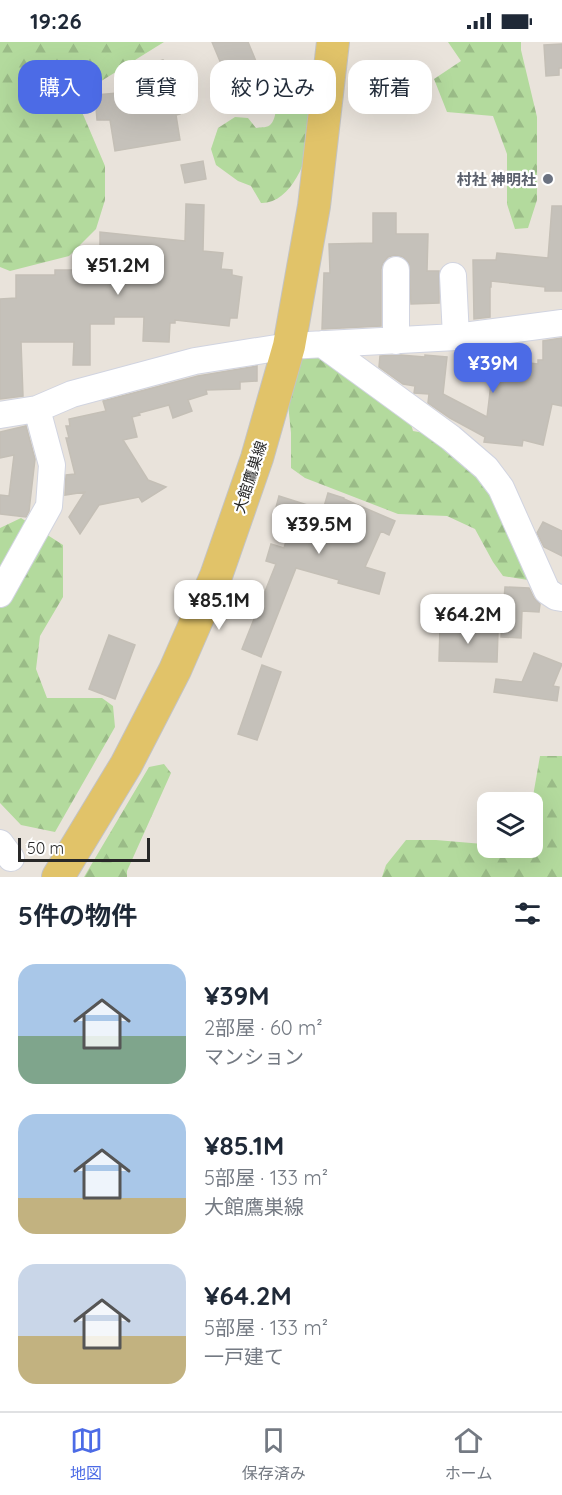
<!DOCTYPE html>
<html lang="ja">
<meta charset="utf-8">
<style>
body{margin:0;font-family:Quicksand,"Noto Sans JP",sans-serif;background:#f6f6f7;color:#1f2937;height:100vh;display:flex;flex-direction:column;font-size:22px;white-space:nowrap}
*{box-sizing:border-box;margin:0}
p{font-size:20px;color:#747a83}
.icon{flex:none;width:33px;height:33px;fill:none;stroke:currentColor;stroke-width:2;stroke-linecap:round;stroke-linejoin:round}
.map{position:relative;height:835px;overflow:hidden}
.sheet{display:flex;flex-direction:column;background:#fff;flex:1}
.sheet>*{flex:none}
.banner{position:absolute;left:18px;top:18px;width:526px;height:54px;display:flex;gap:12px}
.buttons{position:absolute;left:477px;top:750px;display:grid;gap:12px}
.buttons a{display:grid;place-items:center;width:66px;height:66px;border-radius:12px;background:#fff;box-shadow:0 6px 24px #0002;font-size:30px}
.scale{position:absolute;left:18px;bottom:15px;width:132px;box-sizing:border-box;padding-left:6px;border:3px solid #282828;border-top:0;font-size:16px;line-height:21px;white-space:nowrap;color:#282828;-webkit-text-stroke:4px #fff;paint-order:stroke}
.price{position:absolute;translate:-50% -51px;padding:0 14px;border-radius:12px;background:#fff;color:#222;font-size:20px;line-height:39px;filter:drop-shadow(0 2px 3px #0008)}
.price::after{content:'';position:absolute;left:50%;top:36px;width:18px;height:14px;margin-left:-9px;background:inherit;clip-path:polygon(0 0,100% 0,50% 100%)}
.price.current{background:#4c6be6;color:#fff}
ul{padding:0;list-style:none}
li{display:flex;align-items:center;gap:18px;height:150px;padding:0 18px}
li span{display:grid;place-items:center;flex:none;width:168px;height:120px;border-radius:18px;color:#555}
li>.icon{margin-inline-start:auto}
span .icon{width:72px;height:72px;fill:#fffc;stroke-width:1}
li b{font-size:26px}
h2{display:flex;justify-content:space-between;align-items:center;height:72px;padding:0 18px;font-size:26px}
.pill{padding:0 21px;border-radius:18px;background:#fff;box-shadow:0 6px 24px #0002;font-size:21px;line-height:54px}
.pill.current{background:#4c6be6;color:#fff}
.status{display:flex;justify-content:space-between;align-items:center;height:42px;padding:0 30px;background:#fff;direction:ltr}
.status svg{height:16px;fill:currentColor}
.dock{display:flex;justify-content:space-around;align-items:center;height:84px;border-top:2px solid #e0e1e3;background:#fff;font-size:16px;color:#747a83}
.dock a{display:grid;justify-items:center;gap:3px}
.dock .current{color:#4c6be6}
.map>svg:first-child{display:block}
.forest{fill:url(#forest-firs)}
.building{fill:#c5c1ba;stroke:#c4bfb6;stroke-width:1.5}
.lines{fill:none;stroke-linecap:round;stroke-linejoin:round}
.minor-casing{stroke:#d1d4e0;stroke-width:28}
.major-casing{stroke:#c3c3c3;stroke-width:34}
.minor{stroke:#fff;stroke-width:26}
.major{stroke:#e1c369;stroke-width:32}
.worship-dot{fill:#6b7280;stroke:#fff;stroke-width:2}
.labels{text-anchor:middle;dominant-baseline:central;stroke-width:4.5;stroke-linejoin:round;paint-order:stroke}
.worship-label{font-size:15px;font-weight:bold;fill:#5b616d;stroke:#fff;text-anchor:end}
.street-label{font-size:15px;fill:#282828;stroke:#fff}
</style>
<div class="status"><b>19:26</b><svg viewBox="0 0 49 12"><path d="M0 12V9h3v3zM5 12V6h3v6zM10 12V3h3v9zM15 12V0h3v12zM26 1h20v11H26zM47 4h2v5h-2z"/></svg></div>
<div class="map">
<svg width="562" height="835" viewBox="0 0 562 835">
<defs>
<pattern id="forest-firs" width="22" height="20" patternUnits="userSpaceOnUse" patternTransform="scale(1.5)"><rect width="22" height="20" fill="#b3da9d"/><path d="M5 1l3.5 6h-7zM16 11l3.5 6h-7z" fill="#9abb87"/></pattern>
</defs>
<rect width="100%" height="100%" fill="#e9e3db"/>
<path class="forest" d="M0,0H164L82,51V70L105,124V158L96,187L69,214L10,229L0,225Z
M448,0H521V8L537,75V158L528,186L515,187L507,162V112L493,74L447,70L434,37L461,19Z
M285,32C300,43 312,71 311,91C309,116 291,162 261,161L251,144L238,139L216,123L211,107L218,86L235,75L248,76L256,86C261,85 268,86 271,82C279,73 275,51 275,40Z
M311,313L327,316L409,375L413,389L424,391L482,428L534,539L503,534L493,520L475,487L447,474L398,472L305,436L291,426V391L286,342L292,318Z
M21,476L63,503V555L40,594L36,627L47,656H102L113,664L115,685L55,790L21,783L0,761V486Z
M540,714H562V835H382L386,823L406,798H436L483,802L487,800L488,806H532V760Z
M164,722L171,731L127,829V835H84L149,725Z"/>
<path class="building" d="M212,0H248L263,36L232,48Z
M562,2V26H559V33L546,34L544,3Z
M163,18L180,72L176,73L180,98L115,109L110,78H97L95,53L118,51L115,40L132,35L130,28Z
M203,119L206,137L185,141L181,123Z
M186,162L204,163L203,209L223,211L221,227L232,228V233L242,235L237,276H230L229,284L175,278V281H170L169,300L143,299L144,275H114V282H90V323H73L74,300H21L23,354L0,357V257L16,256V233H55V228H77V222H100V190L185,199Z
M552,164H562V249H545V245L491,239V245H490V275L474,277L473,218H496L497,211L548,216Z
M373,171H396V192H428L427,229H439V261L411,262L409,221L403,215L395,213L388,215L383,221L381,227V284L322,287L324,231H330L329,202L373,201Z
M562,296V364L552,362L543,403L523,398L522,404L484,400L485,395L450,376L428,361L429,352L414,351L415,344L403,342L379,325L380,314L400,313L425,315V313L447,315L443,352L487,375L494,317L538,322V318H543V299Z
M257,324V339L240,340V347L206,348L207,352L188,358L192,369L173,376L169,363L139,371L140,373L132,375L137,395L123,398L148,438L166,445L142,460L139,455L99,463L80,492L69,475L85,450L65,453L66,433L75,432L66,396H69L66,384H70L69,377L106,369L103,359L198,334Z
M26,384L35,417L29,469L26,475L0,472V453L9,454L14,413L0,416V390Z
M328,451L344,456V457L395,479L389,493L381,489L365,525L385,531L379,552L338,541L339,538L296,526L261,615L242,607L276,522L266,519L271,502L284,506L292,479L274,473L279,454L323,468Z
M543,480L562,489V514L544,505L537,491Z
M505,545L529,546L534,556L540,562L539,570L522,569L521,596L501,595Z
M440,585H469V589L498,590L497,620L439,619Z
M109,593L135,603L115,657L89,647Z
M534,611L562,622L553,644L559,645L557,659L494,650L496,637L522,640Z
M262,623L281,630L257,698L238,692Z"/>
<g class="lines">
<defs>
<path id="minor" d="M396,228V299
M453,234L456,295
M322,302L451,396L486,426L501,446L547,549L556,555L562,556
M0,373L37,367L72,352L195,319L289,304L456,295L562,281
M0,552L49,464L52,423L37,367
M0,801L11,816"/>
<path id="major" d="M58,835L126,723L175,628L216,534L257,416L289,304L314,164L333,0"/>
</defs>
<use href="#minor" class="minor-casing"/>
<use href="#major" class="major-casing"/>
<use href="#minor" class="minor"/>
<use href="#major" class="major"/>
</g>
<circle class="worship-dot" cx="548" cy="137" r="6"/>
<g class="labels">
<g class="worship-label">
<text x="536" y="137">村社 神明社</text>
</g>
<g class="street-label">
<text transform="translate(250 435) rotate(-72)">大館鷹巣線</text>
</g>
</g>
</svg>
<div class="buttons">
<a><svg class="icon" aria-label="layers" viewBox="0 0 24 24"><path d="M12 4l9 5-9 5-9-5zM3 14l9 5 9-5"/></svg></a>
</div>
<div class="scale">50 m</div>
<b class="price" style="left:118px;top:254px">¥51.2M</b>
<b class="price current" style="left:493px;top:352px">¥39M</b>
<b class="price" style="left:319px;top:513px">¥39.5M</b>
<b class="price" style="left:219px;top:589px">¥85.1M</b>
<b class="price" style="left:468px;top:603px">¥64.2M</b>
<div class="banner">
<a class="pill current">購入</a>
<a class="pill">賃貸</a>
<a class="pill">絞り込み</a>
<a class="pill">新着</a>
</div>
</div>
<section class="sheet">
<h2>5件の物件<svg class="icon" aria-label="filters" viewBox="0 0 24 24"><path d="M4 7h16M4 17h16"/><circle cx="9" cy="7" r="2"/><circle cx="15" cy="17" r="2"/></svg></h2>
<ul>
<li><span style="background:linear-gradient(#a9c7e8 60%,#7fa58c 0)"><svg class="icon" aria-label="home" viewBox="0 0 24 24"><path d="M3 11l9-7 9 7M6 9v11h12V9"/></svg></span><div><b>¥39M</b><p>2部屋 · 60 m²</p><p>マンション</p></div></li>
<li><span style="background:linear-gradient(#a9c7e8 70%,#c2b280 0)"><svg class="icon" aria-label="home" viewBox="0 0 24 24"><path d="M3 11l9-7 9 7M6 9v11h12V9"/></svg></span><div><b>¥85.1M</b><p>5部屋 · 133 m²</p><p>大館鷹巣線</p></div></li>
<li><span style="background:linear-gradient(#c9d6e8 60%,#c2b280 0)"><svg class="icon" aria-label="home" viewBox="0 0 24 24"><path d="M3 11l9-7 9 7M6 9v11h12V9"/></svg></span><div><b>¥64.2M</b><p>5部屋 · 133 m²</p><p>一戸建て</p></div></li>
</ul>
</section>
<nav class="dock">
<a class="current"><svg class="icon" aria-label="map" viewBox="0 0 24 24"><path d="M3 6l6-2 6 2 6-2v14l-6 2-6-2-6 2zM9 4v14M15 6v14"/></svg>地図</a>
<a><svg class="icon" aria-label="saved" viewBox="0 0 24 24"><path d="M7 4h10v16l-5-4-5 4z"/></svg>保存済み</a>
<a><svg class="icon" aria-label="home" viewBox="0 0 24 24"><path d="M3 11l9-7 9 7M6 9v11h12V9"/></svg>ホーム</a>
</nav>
